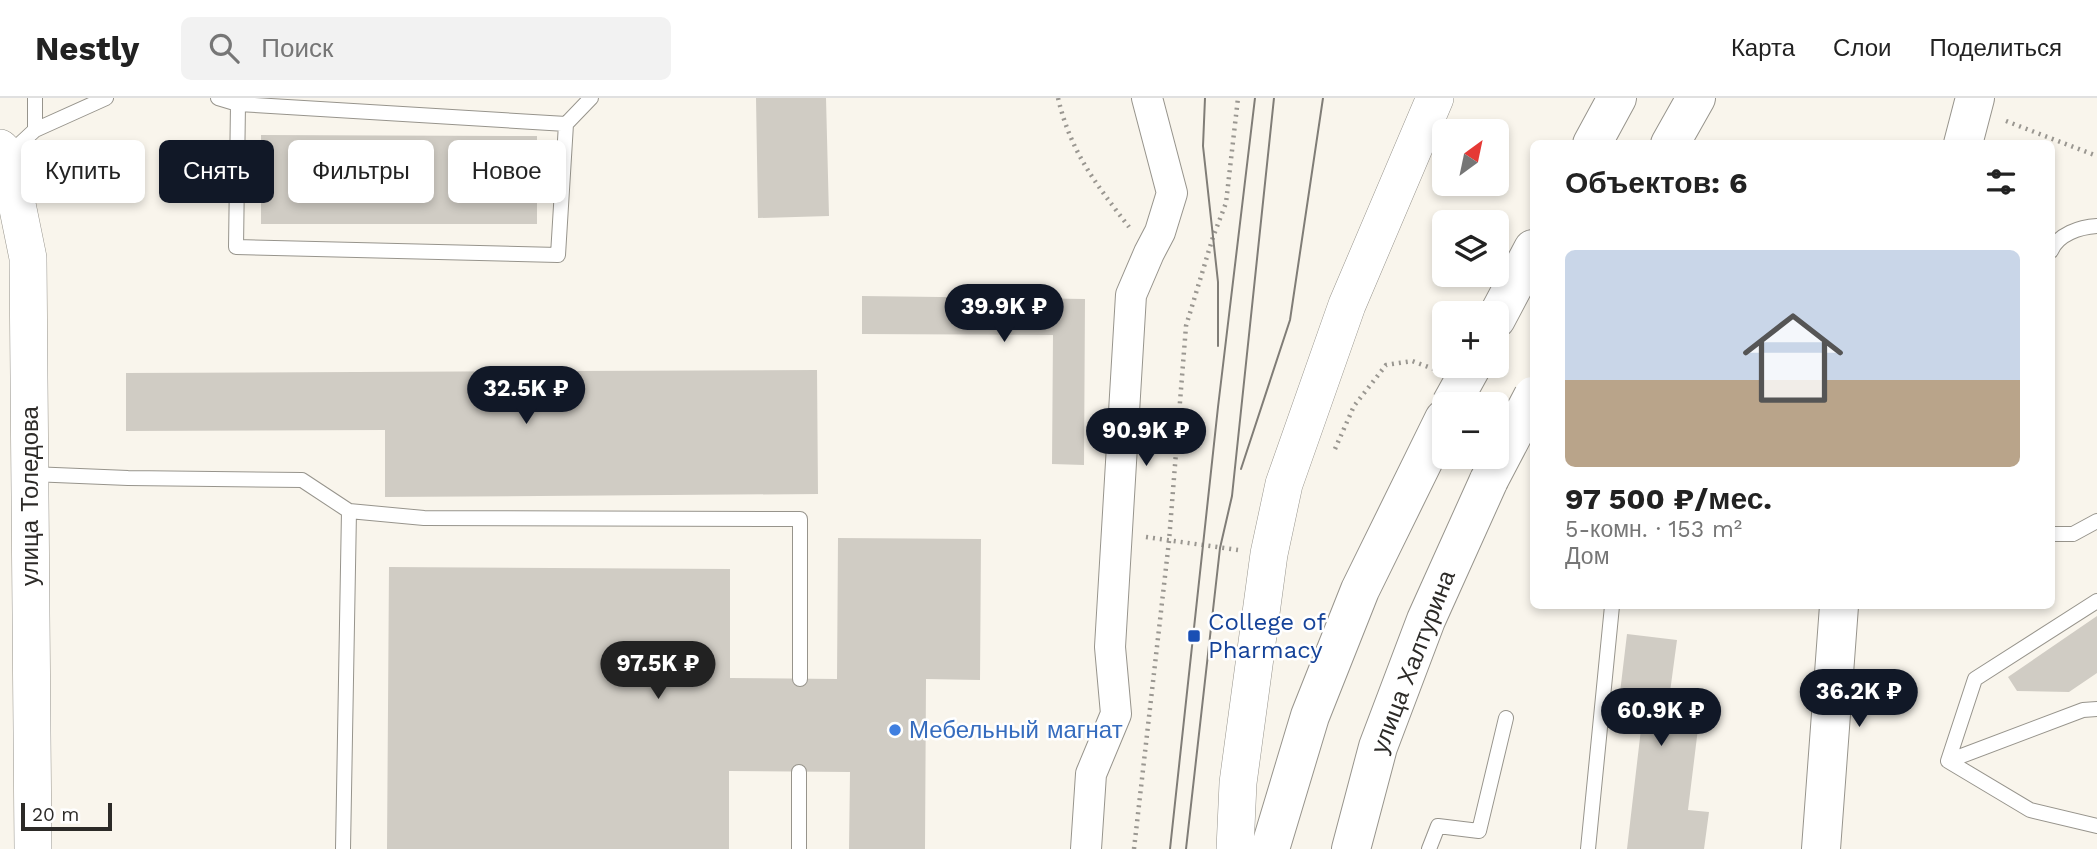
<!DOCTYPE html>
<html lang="ru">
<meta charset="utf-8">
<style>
body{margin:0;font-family:"Work Sans",sans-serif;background:#f2f2f2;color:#222;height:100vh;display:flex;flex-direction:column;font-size:26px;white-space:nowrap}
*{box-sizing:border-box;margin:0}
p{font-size:23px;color:#767676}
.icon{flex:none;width:38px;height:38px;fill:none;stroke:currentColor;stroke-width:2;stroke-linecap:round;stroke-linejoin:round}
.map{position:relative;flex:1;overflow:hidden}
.panel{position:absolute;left:1530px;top:42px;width:525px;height:469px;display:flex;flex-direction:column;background:#fff;border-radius:10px;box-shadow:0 4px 10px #0003}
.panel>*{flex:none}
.top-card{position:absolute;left:21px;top:42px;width:665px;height:63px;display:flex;gap:14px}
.needle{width:46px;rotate:33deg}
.fabs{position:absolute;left:1432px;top:21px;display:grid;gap:14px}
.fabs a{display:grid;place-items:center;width:77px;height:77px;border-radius:10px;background:#fff;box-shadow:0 4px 10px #0003;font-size:35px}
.scale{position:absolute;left:21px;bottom:18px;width:91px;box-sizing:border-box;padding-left:7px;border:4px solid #2c2a27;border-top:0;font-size:19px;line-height:24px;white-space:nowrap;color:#2c2a27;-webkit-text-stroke:5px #fff;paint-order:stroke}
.price{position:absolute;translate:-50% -60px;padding:0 16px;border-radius:24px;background:#111827;color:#fff;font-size:23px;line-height:46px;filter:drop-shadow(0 2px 4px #0008)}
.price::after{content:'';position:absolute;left:50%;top:42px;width:21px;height:16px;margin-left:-10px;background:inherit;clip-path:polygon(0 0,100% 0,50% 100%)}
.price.current{background:#222;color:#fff}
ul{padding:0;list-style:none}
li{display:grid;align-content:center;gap:14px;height:371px;padding:0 35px}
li+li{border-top:2px solid #e0e0e0}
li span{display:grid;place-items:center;height:217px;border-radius:10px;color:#555}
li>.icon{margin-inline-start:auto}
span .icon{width:126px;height:126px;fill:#fffc;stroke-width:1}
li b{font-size:30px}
h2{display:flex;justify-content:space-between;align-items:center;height:84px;padding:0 35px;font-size:30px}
.tag{padding:0 24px;border-radius:10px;background:#fff;box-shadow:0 4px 10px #0003;font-size:24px;line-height:63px}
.tag.current{background:#111827;color:#fff}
header{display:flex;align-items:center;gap:42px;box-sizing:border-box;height:98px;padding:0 35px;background:#fff;border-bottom:2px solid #e0e0e0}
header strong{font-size:33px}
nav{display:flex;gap:38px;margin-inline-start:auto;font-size:24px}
.search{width:490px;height:63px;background:#f2f2f2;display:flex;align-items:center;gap:18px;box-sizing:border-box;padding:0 24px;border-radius:10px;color:#767676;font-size:26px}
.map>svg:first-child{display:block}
.building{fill:#d0ccc4}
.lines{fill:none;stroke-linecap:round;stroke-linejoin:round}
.service-casing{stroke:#97948c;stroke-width:16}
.minor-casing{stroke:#97948c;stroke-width:32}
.tertiary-casing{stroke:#97948c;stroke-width:38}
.secondary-casing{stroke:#97948c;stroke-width:40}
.primary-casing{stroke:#97948c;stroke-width:40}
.path{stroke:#9a9791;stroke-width:4.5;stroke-dasharray:2 5;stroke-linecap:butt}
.service{stroke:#fff;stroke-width:14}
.minor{stroke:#fff;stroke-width:30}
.tertiary{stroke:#fff;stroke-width:37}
.secondary{stroke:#fff;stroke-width:38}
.primary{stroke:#fff;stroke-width:38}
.tram{stroke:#807d77;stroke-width:2}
.primary-bridge-casing{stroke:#97948c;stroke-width:40;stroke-linecap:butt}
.primary-bridge{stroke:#fff;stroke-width:38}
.transit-dot{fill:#1a4fb4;stroke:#fff;stroke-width:2.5}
.shop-dot{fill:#3f7fe0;stroke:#fff;stroke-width:2.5}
.labels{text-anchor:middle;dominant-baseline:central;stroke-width:5;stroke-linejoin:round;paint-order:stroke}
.street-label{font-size:24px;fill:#2c2a27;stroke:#fff}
.transit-label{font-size:24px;fill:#164399;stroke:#fff;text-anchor:start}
.shop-label{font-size:24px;fill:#366cbe;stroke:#fff;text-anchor:start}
</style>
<header>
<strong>Nestly</strong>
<div class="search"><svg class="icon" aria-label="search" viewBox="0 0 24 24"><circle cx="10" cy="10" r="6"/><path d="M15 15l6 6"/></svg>Поиск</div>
<nav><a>Карта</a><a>Слои</a><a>Поделиться</a></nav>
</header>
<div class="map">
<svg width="2097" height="751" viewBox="0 0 2097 751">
<rect width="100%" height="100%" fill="#f9f5ec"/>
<path class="building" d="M756,0H826L829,118L758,120Z
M261,37L537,38V126H261Z
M862,198L1085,201L1084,367L1052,366L1053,237L862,236Z
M817,272L818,396L385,399V332L126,333V275Z
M838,440L981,441L980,582L926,581L925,751H849L850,674L729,673V751H387L389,469L730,471V580L837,581Z
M2097,518V575L2069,594L2017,593L2008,579Z
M1627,536L1677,542L1670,594L1702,598L1688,712L1709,714L1704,751H1627L1641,631L1616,628Z"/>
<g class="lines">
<defs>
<path id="service" d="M218,0L238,6L566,26L591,0
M238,6L236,149L558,157L566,26
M35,32V0
M8,57L35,32L106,0
M2051,153C2058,136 2080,129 2097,128
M31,376L128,380L302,382L349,413L343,751
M349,413L424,420L800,421V581
M2051,436H2073L2097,423
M1948,663L1975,581L2097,503
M1948,663L2030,712L2097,728
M1948,663L2083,612L2097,611
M799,751V674
M1429,751L1438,728L1479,733L1506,620
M1588,751L1612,508"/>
<path id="minor" d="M1086,751L1091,676L1116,616L1110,549L1131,197L1149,155L1160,134L1172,95L1147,0"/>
<path id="tertiary" d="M0,50L7,57L28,160L33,751
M1235,751L1238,685L1269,456L1284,386L1347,207L1435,0"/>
<path id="secondary" d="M1963,46L1975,0
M1821,751L1839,508"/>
<path id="primary" d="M1592,46L1617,0
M1670,46L1696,0
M1496,221L1533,151
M1270,751L1310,618L1360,492L1444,321
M1351,751L1378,649L1426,522L1489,382"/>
</defs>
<use href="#service" class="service-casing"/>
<use href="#minor" class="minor-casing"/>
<use href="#tertiary" class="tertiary-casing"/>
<use href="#secondary" class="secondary-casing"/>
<use href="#primary" class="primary-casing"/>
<path class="path" d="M1058,0C1071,55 1096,86 1129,129
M2006,23L2097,58
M1335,351L1354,308L1386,267L1412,263L1434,271
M1146,439L1238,452
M1134,751L1169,443L1186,228L1213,139L1226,105L1238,0"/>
<use href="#service" class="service"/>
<use href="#minor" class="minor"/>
<use href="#tertiary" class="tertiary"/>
<use href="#secondary" class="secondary"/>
<use href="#primary" class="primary"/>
<path class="tram" d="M1205,0L1203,48L1218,184V248
M1241,371L1290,222L1323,0
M1170,751L1218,309L1255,0
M1186,751L1220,450L1232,398L1274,0"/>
<defs>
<path id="primary-bridge" d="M1451,306L1472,268
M1489,382L1533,298"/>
</defs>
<use href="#primary-bridge" class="primary-bridge-casing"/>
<use href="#primary-bridge" class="primary-bridge"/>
</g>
<rect class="transit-dot" x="1187" y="531" width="14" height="14" rx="3.5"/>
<circle class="shop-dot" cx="895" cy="632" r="7"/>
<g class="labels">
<g class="street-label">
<text transform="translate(30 398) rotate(-90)">улица Толедова</text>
<text transform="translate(1413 564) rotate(-69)">улица Халтурина</text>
</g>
<g class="transit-label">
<text x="1208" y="524">College of<tspan x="1208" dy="28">Pharmacy</tspan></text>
</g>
<g class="shop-label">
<text x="909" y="632">Мебельный магнат</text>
</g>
</g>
</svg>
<div class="fabs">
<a><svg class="needle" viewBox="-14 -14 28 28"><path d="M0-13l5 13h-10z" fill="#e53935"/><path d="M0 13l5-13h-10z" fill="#767676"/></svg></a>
<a><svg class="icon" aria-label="layers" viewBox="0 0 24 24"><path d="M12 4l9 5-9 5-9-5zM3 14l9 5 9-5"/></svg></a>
<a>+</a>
<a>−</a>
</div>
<div class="scale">20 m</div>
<b class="price" style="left:1004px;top:246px">39.9K ₽</b>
<b class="price" style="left:526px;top:328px">32.5K ₽</b>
<b class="price" style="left:1146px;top:370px">90.9K ₽</b>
<b class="price current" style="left:658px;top:603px">97.5K ₽</b>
<b class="price" style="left:1859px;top:631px">36.2K ₽</b>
<b class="price" style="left:1661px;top:650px">60.9K ₽</b>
<div class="top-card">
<a class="tag">Купить</a>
<a class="tag current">Снять</a>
<a class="tag">Фильтры</a>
<a class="tag">Новое</a>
</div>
<section class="panel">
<h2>Объектов: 6<svg class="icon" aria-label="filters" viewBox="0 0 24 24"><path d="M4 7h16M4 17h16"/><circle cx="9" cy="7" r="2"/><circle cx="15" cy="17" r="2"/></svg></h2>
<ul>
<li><span style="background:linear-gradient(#c9d6e8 60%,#b9a48a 0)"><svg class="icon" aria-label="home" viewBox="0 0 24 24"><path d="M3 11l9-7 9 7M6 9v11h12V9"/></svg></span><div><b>97 500 ₽/мес.</b><p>5-комн. · 153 m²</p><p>Дом</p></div></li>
</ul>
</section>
</div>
